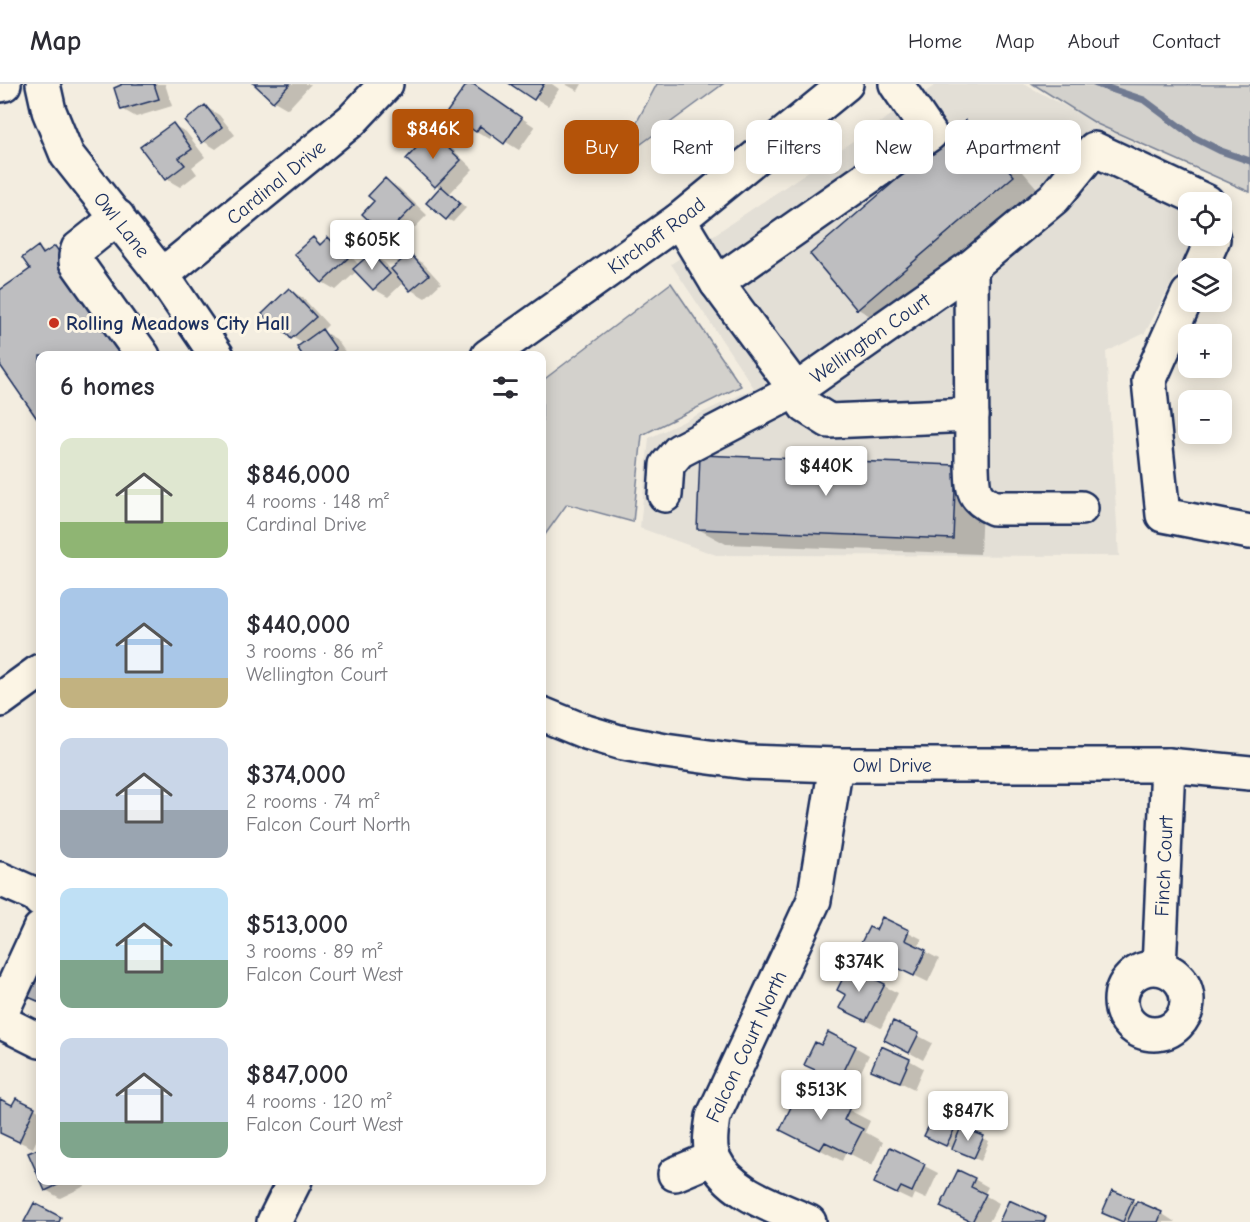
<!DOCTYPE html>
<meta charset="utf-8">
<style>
body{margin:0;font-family:"Comic Neue",sans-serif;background:#f7f7f7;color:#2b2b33;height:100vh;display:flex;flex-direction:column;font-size:22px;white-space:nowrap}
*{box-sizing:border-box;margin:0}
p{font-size:20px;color:#7c7c81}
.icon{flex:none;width:33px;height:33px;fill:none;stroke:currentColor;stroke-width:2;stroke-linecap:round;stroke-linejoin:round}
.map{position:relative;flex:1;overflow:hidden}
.details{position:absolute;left:36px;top:267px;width:510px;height:834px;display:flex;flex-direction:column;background:#fff;border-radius:12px;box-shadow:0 3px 15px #0003}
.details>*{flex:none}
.banner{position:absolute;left:564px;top:36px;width:570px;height:54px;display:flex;gap:12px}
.tools{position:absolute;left:1178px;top:108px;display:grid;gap:12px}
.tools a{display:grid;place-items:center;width:54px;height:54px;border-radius:12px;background:#fff;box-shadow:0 3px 15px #0003;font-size:30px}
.price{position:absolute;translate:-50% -51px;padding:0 14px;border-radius:6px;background:#fff;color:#222;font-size:20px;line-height:39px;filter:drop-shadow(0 2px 3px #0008)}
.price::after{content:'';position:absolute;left:50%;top:36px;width:18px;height:14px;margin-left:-9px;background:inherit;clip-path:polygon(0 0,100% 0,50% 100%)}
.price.selected{background:#b45309;color:#fff}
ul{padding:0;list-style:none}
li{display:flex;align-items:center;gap:18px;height:150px;padding:0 24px}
li span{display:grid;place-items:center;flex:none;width:168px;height:120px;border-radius:12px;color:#555}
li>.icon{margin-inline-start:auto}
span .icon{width:72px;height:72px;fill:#fffc;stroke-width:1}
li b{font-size:26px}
h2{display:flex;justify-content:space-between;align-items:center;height:72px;padding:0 24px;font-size:26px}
.tag{padding:0 21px;border-radius:12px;background:#fff;box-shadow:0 3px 15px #0003;font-size:21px;line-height:54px}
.tag.selected{background:#b45309;color:#fff}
header{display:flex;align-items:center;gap:36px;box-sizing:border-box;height:84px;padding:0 30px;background:#fff;border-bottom:2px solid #e1e1e2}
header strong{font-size:28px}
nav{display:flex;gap:33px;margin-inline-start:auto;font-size:21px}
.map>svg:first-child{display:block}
.built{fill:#e3dfd6}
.green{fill:#d3d1cc;stroke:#778095;stroke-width:1.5}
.shadow{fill:#0003}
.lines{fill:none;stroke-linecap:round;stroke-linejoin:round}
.stream{stroke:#707a91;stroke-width:7}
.building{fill:#bebec0;stroke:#1b2f5e;stroke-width:1.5}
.minor-casing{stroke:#1b2f5e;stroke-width:38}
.major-casing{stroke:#1b2f5e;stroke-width:38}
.minor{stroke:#fcf5e5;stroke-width:33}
.major{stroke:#fcf5e5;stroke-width:33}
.poi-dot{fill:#c8321e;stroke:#fcf5e5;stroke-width:2}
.labels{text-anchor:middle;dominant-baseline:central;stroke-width:6;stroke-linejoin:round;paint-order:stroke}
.street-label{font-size:20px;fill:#1b2f5e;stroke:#fcf5e5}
.poi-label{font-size:20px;font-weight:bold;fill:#1b2f5e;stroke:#fcf5e5;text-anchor:start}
</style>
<header>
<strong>Map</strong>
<nav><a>Home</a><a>Map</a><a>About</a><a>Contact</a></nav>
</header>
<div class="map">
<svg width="1250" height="1138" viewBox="0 0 1250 1138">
<rect width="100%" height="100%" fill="#f3ede0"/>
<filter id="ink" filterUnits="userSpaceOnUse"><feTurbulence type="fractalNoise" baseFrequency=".0167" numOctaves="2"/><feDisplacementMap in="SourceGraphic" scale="12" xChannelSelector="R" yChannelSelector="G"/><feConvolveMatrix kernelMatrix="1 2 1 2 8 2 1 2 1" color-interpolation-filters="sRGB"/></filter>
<g filter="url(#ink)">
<path class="built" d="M937,0H1024L1220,105L1213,118H1188V152H1196L1145,249L1106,268L1119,472L716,471L640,444L649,354L754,304L671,180Z"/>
<path class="green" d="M657,0H723L615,79Z
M1033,0L1250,1V108L1097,40Z
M671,199L741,302L642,351L633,438L567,420L542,455V297Z"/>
<path class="shadow" d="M122,0H165L172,22L136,33L122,25Z
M256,0H311L288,25L274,17Z
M469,0L483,7L535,43L519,66L493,50L490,55L476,47Z
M512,0H552L559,5L548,22Z
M565,0H582L578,7Z
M206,23L219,31L235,51L216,65L203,57Z
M967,38L994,54L1041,109L886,241L858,225L812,170Z
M173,41L186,48L205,73L192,83L197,90L180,103L166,95Z
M432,50L445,58L473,85L450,109L466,124L453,138L447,135L441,104L436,102Z
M385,96L399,104L427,131L400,159L386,151L364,130L376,117Z
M313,155L323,160L328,155L342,163L360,182L371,171L385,179L392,187L410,171L423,179L441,199L425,214L411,206L404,198L388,213L374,205L357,187L336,206L322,198Z
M38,164L47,169L55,164L83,180L40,272V337L0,278V208L32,185Z
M290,206L303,214L328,241L322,247L336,255L348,272H305L304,260L278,245L264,230Z
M956,383L983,398L980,470L726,460L698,445Z
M883,835L922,855L918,864L939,875L928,898L874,872L876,848Z
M40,855V919L28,912L40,885L16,871Z
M884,902L898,909L881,944L855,931Z
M894,939L932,959L923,976L899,963Z
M822,963H855L869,971L853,1004L820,988Z
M909,976L923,984L914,1005L873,985Z
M803,1002L870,1037L865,1048L883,1058L872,1081L846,1068L842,1077L782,1046Z
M0,1016L13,1023L34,1024L40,1028V1048L33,1064L0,1049Z
M957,1040L989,1057L981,1077L940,1059Z
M891,1065L938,1089L926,1115L915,1110L912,1117L889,1106Z
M974,1095L988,1103L984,1111L999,1119L989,1138H972L956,1130Z
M42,1096H83L85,1102L60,1114L46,1106Z
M1112,1108L1161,1129L1175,1138H1125L1110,1132Z"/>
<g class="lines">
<path class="stream" d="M1096,0L1144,16L1195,54L1221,67L1250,77"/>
</g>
<path class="building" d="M121,0H154L159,15L121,26L114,4L121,1Z
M254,0H290L273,18Z
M467,0H473L522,34L504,60L480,42L476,48L447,28Z
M510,0H544L534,16Z
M205,21L222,43L202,59L185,37Z
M966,36L1014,92L857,226L810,170Z
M173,39L192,65L179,74L185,81L165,96L140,63Z
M431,48L461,76L435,103L406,75Z
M385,94L414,122L385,152L362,130L374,117L368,112Z
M441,102L460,119L446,136L426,119Z
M313,153L320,161L328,153L348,174L322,199L294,170Z
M38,162L43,170L55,162L131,272H40V339L0,281V206L30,185L22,174Z
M371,169L390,190L373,206L353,185Z
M410,169L429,191L410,207L391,185Z
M289,204L316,233L291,255L281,243L277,246L262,230Z
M322,245L336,265L327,272H303L297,263Z
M700,371L956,381L953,455L697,445Z
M882,833L909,846L905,856L926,866L914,892L858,865L869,843L876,846Z
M40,853V918L26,912Z
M849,882L885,900L866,937L839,924L846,911L837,906Z
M893,937L919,949L909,969L884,956Z
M828,948L856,962L839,997L804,981L815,958L821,961Z
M881,962L910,975L900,998L871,986Z
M802,1000L850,1023L844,1036L863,1045L850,1070L825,1058L820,1066L780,1046Z
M16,1014L35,1023L19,1058L0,1049V1015L12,1021Z
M936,1027L958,1038L946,1062L924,1052Z
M961,1043L984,1052L974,1074L952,1065Z
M890,1063L925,1080L912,1108L901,1103L897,1110L874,1099Z
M40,1064V1096H68L45,1107L28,1069Z
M958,1086L975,1094L971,1103L986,1110L972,1138L940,1123Z
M1112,1106L1133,1115L1123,1138L1102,1129Z
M1009,1116L1046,1133L1044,1138H999Z
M1137,1117L1162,1128L1158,1138H1127Z
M34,1119L61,1133L59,1138H24Z"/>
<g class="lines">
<defs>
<g id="minor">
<path id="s1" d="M43,0L49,27L67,71L162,191L217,272"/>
<path d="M0,1L4,0"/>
<path d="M118,133L78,165L76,172V178L143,272"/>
<path id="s2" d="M679,136L717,199L796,306L971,183L1054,114L1094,65L1207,118"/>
<path d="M971,183L972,382C973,404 971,414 994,424H1081"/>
<path d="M1200,184L1213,155L1212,152"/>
<path id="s3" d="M162,191L352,36L386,0"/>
<path d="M717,199L930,50L896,0"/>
<path d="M1188,210L1149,297L1163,431L1250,448"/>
<path d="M665,411L667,381L679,367L796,306L805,322L829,337L972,331"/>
<path id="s4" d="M542,630L586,648L619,658L665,667L746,678L836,681H1168L1250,689"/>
<path d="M0,795L36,811L40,816"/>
<circle cx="1154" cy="917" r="33"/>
<path id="s5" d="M1159,884L1168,681"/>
<path d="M0,932L40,845"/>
<path d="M0,937L40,957"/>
<path d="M675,1090L713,1074"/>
<path d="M274,1138L295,1096"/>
<path id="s6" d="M809,1138C777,1123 730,1110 714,1075C708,1063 711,1047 713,1033L814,816L836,681"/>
</g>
<g id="major">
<path id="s7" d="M488,272L679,136L846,0"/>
<path d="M0,616L40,587"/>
</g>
</defs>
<use href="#minor" class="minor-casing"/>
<use href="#major" class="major-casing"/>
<use href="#minor" class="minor"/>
<use href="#major" class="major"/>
</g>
</g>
<circle class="poi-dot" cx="54" cy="239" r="6"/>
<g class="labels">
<g class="street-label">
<text stroke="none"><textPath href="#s3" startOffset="147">Cardinal Drive</textPath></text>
<text stroke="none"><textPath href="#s1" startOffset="164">Owl Lane</textPath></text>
<text stroke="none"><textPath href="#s7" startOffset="207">Kirchoff Road</textPath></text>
<text stroke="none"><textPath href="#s2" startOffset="297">Wellington Court</textPath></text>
<text stroke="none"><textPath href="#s4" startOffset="357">Owl Drive</textPath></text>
<text stroke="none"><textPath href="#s5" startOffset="102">Finch Court</textPath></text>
<text stroke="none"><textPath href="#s6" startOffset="237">Falcon Court North</textPath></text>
</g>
<g class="poi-label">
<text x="66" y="239">Rolling Meadows City Hall</text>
</g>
</g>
</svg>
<div class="tools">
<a><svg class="icon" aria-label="locate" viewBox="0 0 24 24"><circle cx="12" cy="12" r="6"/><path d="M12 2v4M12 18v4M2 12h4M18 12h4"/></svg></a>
<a><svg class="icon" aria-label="layers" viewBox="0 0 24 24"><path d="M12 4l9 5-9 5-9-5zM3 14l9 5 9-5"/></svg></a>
<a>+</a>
<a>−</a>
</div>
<b class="price selected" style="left:433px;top:76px">$846K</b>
<b class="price" style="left:372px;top:187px">$605K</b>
<b class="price" style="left:826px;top:413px">$440K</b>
<b class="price" style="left:859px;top:909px">$374K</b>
<b class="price" style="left:821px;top:1037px">$513K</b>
<b class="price" style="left:968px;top:1058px">$847K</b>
<div class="banner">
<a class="tag selected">Buy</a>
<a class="tag">Rent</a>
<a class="tag">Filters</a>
<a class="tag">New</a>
<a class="tag">Apartment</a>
</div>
<section class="details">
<h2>6 homes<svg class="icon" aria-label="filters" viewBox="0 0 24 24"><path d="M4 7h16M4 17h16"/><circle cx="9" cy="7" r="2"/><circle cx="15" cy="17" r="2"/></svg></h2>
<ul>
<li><span style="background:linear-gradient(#dfe7d0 70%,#8fb573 0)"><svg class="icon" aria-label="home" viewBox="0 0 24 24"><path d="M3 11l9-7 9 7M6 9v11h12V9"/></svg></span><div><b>$846,000</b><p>4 rooms · 148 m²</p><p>Cardinal Drive</p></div></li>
<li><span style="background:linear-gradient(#a9c7e8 75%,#c2b280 0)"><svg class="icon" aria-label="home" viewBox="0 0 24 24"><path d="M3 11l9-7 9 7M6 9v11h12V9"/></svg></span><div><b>$440,000</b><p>3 rooms · 86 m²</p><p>Wellington Court</p></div></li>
<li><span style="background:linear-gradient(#c9d6e8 60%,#9aa5b1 0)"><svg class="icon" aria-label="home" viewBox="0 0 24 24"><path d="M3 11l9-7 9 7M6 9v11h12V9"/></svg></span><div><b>$374,000</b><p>2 rooms · 74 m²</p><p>Falcon Court North</p></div></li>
<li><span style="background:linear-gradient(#bfe0f5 60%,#7fa58c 0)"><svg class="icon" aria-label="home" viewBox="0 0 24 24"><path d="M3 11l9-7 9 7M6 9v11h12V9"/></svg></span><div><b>$513,000</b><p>3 rooms · 89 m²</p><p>Falcon Court West</p></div></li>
<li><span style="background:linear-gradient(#c9d6e8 70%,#7fa58c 0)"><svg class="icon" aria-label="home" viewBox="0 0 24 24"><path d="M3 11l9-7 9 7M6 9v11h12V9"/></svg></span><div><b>$847,000</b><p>4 rooms · 120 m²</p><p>Falcon Court West</p></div></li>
</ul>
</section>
</div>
